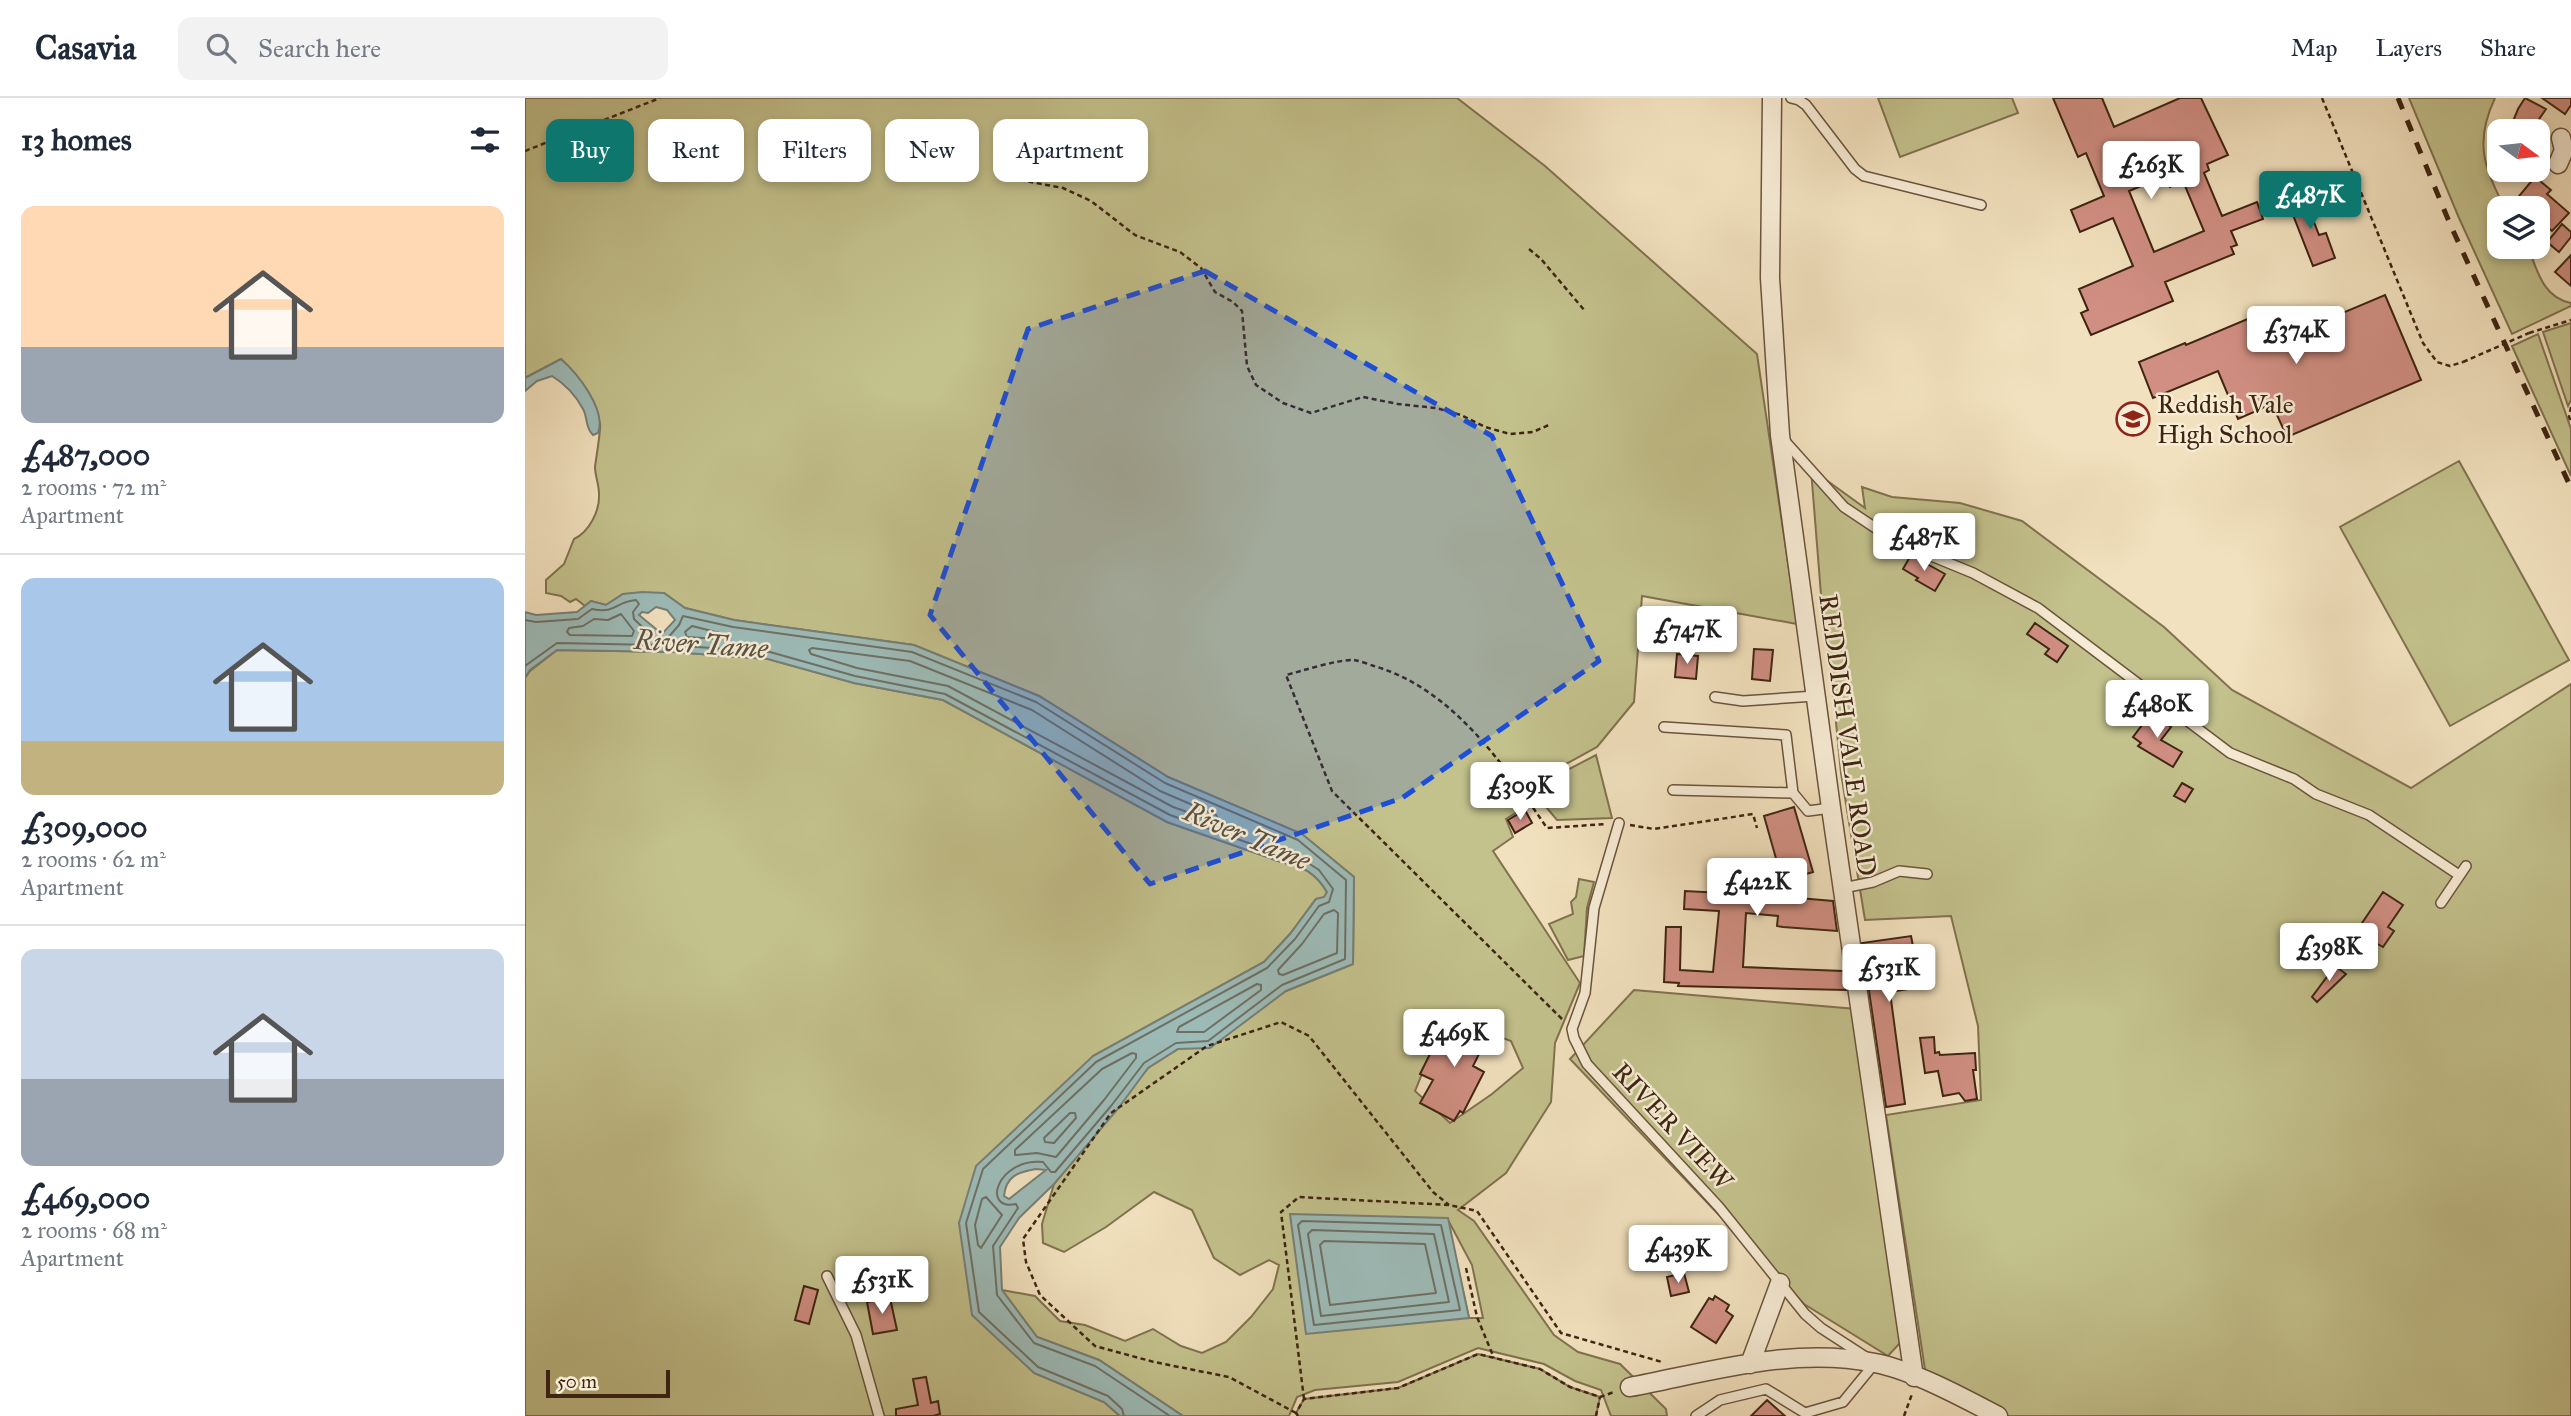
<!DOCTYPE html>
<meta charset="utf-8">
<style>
body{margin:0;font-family:"IM FELL Great Primer",serif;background:#f2f2f3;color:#1f2937;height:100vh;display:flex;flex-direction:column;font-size:26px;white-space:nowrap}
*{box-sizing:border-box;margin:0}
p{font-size:23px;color:#747a83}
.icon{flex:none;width:38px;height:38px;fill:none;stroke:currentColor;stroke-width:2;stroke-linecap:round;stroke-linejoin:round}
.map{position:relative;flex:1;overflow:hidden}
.drawer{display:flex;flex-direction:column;background:#fff;width:525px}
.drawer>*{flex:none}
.guide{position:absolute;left:21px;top:21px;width:665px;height:63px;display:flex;gap:14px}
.needle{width:46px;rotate:105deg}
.fabs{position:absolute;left:1962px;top:21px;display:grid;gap:14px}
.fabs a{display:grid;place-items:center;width:63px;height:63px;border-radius:14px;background:#fff;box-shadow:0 4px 10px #0003;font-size:35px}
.scale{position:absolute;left:21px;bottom:18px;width:124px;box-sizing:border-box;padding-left:7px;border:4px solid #3e2411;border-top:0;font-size:19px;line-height:24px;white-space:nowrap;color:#3e2411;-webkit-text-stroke:5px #f7ecd5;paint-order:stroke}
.price{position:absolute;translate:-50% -60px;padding:0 16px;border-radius:7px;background:#fff;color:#222;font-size:23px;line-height:46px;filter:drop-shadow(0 2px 4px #0008)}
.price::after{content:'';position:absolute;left:50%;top:42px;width:21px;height:16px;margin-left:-10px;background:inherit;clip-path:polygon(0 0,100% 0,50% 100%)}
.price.on{background:#0f766e;color:#fff}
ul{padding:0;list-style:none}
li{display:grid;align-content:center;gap:14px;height:371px;padding:0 21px}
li+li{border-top:2px solid #e0e1e3}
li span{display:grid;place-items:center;height:217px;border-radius:14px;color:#555}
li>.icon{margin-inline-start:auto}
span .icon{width:126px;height:126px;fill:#fffc;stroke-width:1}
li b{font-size:30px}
h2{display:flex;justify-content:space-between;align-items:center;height:84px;padding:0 21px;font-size:30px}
.tag{padding:0 24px;border-radius:14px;background:#fff;box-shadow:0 4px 10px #0003;font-size:24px;line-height:63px}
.tag.on{background:#0f766e;color:#fff}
header{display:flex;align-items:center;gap:42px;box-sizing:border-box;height:98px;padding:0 35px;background:#fff;border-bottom:2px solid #e0e1e3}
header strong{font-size:33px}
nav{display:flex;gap:38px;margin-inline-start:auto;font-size:24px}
.search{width:490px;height:63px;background:#f2f2f3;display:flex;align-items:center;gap:18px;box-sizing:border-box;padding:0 24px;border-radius:14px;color:#747a83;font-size:26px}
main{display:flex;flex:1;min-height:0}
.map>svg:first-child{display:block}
.green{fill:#c3c18c;stroke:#80724e;stroke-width:2;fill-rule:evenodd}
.water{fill:#9dbcb9;stroke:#777f76;stroke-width:2;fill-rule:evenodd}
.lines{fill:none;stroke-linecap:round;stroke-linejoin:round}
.shore{stroke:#6e7065;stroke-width:2}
.building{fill:#d18f83;stroke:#3e2411;stroke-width:2;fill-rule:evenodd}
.lane-casing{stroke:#6b533c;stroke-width:12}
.street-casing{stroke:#6b533c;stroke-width:21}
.path{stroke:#3e2411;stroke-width:2.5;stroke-dasharray:5 3.5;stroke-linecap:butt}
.lane{stroke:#f7ecd5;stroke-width:9}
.street{stroke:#f7ecd5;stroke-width:18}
.rail{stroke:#3e2411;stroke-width:5;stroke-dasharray:12 12;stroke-linecap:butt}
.path-bridge{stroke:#3e2411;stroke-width:2.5;stroke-dasharray:5 3.5;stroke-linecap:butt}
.marked{fill:#1d4ed8;fill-opacity:0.2;stroke:#1d4ed8;stroke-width:5;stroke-dasharray:14 9;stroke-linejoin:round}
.labels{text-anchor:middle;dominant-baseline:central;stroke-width:5;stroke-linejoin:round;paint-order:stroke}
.poi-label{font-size:26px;fill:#3e2411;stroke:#f7ecd5;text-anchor:start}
.street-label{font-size:26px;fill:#3e2411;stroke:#f7ecd5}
.water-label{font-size:28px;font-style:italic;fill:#5a5243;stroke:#f7ecd5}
</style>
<header>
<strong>Casavia</strong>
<div class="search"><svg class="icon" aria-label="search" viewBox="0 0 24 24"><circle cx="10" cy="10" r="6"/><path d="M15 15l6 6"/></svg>Search here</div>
<nav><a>Map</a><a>Layers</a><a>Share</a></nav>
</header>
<main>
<section class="drawer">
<h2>13 homes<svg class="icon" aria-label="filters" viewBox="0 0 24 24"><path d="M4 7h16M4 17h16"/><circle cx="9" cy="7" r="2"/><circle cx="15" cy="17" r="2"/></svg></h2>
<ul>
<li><span style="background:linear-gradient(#ffd9b3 65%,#9aa5b1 0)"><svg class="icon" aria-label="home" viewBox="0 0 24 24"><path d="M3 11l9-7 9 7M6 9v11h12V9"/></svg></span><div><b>£487,000</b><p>2 rooms · 72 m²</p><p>Apartment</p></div></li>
<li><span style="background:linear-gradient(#a9c7e8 75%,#c2b280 0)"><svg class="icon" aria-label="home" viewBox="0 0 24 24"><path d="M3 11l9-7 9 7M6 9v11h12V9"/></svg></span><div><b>£309,000</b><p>2 rooms · 62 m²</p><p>Apartment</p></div></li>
<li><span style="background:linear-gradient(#c9d6e8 60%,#9aa5b1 0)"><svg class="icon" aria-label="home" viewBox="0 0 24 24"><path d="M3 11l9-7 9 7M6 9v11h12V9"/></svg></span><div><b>£469,000</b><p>2 rooms · 68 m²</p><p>Apartment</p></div></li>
</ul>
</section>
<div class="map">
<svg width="2046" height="1318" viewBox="0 0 2046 1318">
<rect width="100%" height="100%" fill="#f2e1be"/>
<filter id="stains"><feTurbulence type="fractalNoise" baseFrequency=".00286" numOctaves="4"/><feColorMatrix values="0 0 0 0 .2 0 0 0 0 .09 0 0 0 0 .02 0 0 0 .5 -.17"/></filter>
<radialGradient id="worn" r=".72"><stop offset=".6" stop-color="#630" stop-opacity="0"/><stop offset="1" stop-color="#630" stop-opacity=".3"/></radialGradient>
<path class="green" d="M0,0H932L1020,68L1232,256L1272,526L1117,498L1109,604L1072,649L1001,688L1007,705L981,721L988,739L968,753L1055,885L1030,945L1026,1004L981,1075L933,1112L949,1123L1029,1237L1053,1254L1095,1266L1141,1311L1142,1318H1086L1076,1292L1050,1283L1019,1266L953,1250L873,1284L790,1292L772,1299L764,1318H658L574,1262L512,1239L477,1192L510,1198L535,1223L560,1227L600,1243L628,1231L656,1248L677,1255L701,1244L726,1219L748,1191L754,1167L744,1162L715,1177L689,1160L667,1112L629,1094L581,1129L539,1154L518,1145L517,1126L529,1086L623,970L653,951L761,893L828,866L829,779L777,736L643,679L514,598L389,547L209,522L160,510L139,495L98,496L81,507L66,503L60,508L51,501L45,504L36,498L21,495V482L39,466L49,441C64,434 75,413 74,396C74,386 70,378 70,369C71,360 76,332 75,326C72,308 49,273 36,261L0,280ZM920,919L986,943L998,970L967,996L925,1025L890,993ZM922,1120L947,1167L958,1220H944Z
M1353,0H1487L1493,15L1375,59Z
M1884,0H1970C1949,44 1959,71 1980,110H1974V149H2003C2012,172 2018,200 2046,205V208L1987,236L1934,120Z
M2046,225V302L2043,308L2018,234Z
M2013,236L2046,331V378L1987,248Z
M1934,363L2044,562L1925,628L1815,429Z
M1286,371L1340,410L1337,389L1367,399L1435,405L1497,423L1639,529L1707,592L1886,690L2046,586V1318H1483L1401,1278L1361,1017L1456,1002L1453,928L1426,818L1340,822L1316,675L1303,543L1298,522Z
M32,552L148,554L243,561L329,585L418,602L642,724L759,765C779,767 792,777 802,794L799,800L791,801L765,836L739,864L568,958L434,1125L509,1275L579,1304L595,1318H0V580L5,573Z
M1071,657L1087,720L1032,722L1006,691Z
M1054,781L1069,784L1062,810L1059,858L1043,862L1024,826L1048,816L1046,804L1051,799Z
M1109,892L1331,911L1375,1245L1363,1258L1279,1206L1045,961Z
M953,1256L1015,1271L1045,1289L1075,1299L1071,1318H773L771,1315L779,1301L873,1290Z"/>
<path class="water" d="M36,261C52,275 82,312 73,335L68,337C60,330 63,320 58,311C51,298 40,286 27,278L12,283L0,293V280Z
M117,494L139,495L160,510L209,522L389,547L514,598L643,679L777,736L829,779L828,866L761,893L685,950L653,951L623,970L592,1012L529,1086L494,1120L475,1149L477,1192L512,1239L574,1262L658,1318H595L579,1304L509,1275L447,1217L434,1125L451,1068L568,958L739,864L765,836L791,801L799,799L802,794C792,777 779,767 759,765L642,724L418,602L329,585L243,561L148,554L32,552L5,572L0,580V514L11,517L52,514L66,503L81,507L98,496ZM131,509L142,512L150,522L137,536L114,517L117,514L123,515ZM511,1071L521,1072L484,1101L479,1098C481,1078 493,1074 511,1071Z
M765,1116L923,1120L944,1220L781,1236Z"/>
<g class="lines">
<path class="shore" d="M96,516L109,533L107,538L45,537L42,534L44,530L58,528L69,521L83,522Z
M0,522L11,524L53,521L67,511C92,516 89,504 111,502L114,506L108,514L109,521L133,544L130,547L32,545L0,568
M167,528L195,535L197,539L194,541L162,539L160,534Z
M287,550L385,563L507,612L635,693L691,717L693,721L688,723L648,709L423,588L332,570L286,556L284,552Z
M809,812L813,815L812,855L758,877L754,876L753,872L777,846L799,816Z
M732,886L736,887V892L679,934H652L654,929Z
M607,955L611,956V960L579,1002L531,1059L512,1055L490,1057V1052L577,971Z
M545,1015H550L551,1020L529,1045L520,1044L519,1040Z
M461,1099L477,1117L456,1150L453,1147L450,1127L457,1101Z
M777,1123L916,1127L935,1212L789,1227L773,1127Z
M787,1132L909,1136L924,1204L796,1218L783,1136Z
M799,1143L900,1146L911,1195L805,1207L795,1147Z
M599,1318L597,1311L583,1298L513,1269L454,1214L441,1125L458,1071L571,964L742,870L770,841L794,808L804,804L808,791L794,772L774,759L760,758L645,717L420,596L330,578L245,554L142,547L141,542L154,527L158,518L208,529L387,554L511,604L640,685L773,742L821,782L820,861L757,887L683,943L651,945L619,965L586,1008L530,1074H526L518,1064C472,1060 456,1113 491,1106L493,1110L468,1148L472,1197L509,1245L570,1268L645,1318"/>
</g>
<path class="building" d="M1528,0H1577L1589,29L1655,0H1676L1703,57L1682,66L1684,72L1679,75L1697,118L1732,104L1738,121L1706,133L1712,147L1706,149L1709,156L1640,184L1648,203L1566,237L1556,215L1563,212L1554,191L1608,168L1588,120L1555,134L1546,112L1579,98L1561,55L1553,59ZM1640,78L1645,89L1658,83L1679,133L1629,154L1604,93Z
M2000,0L2021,11L2006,33H1984L1993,11Z
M2017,0H2046V7L2040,16Z
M2010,79L2026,92L2022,96L2044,115L2027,133L2012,121V110H2009L1994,98Z
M1777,93L1794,137L1801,135L1810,160L1788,168L1761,99Z
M2037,126L2046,134V139L2034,154L2022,144Z
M2046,157V188L2030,174Z
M1860,197L1896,282L1762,339L1747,306L1713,321L1693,273L1628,300L1614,264L1660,245L1661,247L1732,217L1742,240L1773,227L1775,233Z
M1386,457L1420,476L1410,493L1391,482L1393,480L1378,471Z
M1510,525L1543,548L1532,564L1520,556L1524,551L1502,536Z
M1229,551L1248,552L1245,583L1227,581Z
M1152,556L1173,558L1171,581L1150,579Z
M1627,614L1646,629L1636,642L1657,654L1648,669L1613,648L1616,645L1608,639Z
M1657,685L1668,691L1660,704L1649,698Z
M1269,709L1288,774L1214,795L1308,803L1312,833L1258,829L1252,828L1253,818L1221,815L1218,869L1318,873L1321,892L1153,888L1154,885L1139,884L1141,829H1156L1155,872L1188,874L1194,813L1159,811L1160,793L1197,795L1198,762L1252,764L1239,718Z
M1000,712L1007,725L990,735L983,722Z
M1858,794L1878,807L1863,829L1869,833L1858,849L1831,834Z
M1386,838L1396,889L1365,894L1380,1006L1361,1009L1337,845Z
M1810,868L1821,876L1792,904L1787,899Z
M949,923L966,932L948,968L959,974L938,1015L935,1013L929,1023L895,1005L908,982L895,976L921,924L943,935Z
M1409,939L1410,955L1414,954L1415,957L1450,955L1451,972H1448L1452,1001L1440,1003L1434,995L1418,998L1413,973L1400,975L1395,940Z
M1159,1175L1164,1194L1146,1198L1142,1179Z
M279,1188L293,1192L284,1226L270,1222Z
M1190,1198L1204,1207L1201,1213L1208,1218L1191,1245L1166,1229L1184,1200L1188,1202Z
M365,1200L372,1232L348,1236L342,1204Z
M401,1279L406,1305L413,1303L415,1316L408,1318H371V1311L393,1307L388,1281Z
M1242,1302L1260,1318H1226Z"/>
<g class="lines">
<defs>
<path id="lane" d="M1266,0L1274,2L1281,7L1330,71L1339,78L1456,107
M1258,341L1319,409L1370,443L1448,475L1513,510L1705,655L1769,681L1791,696L1844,717L1934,777
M1190,599L1218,603L1290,598
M1139,629L1261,637L1268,695
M1148,692L1268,695L1283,713L1306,710
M1094,725L1069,810L1060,895L1047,931L1049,940L1062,966L1194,1109L1280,1216L1296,1230L1350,1265L1318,1304L1280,1315L1241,1291L1195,1302L1171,1318
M1318,790L1348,784L1374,773L1402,776
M1916,805L1941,768
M302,1178L331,1237L354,1318"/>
<path id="street" d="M1247,0L1245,180L1255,337L1306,710L1389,1279
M2033,66L2039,52L2036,40
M1225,1266L1255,1185
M1105,1289C1185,1274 1268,1248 1350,1265C1387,1272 1439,1300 1473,1318"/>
</defs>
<use href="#lane" class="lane-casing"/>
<use href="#street" class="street-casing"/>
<path class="path" d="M1797,0L1898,245L1912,264L1925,268L1938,264
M0,53L135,0
M495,82L538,90L566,103L610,137L655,154L676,170L690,194L708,204L717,213L722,268L731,287L758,305L786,315L838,299L873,306L911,310L936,317L960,329L985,336L1008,334L1026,326
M1004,151L1016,161L1060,213
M2004,235L2046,222
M2046,309L2044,319L2046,323
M1105,727L1129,731L1228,716L1232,730
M1037,921L807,693L761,577C777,573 814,561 829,562C835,563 843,566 849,568C928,591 978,666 1022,730L1081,726
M941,1170L952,1219L969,1260
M779,1301L756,1114L774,1099L924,1107L952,1113L1036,1235L1137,1264
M771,1315L704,1279L629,1264L570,1248L515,1197L501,1164L498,1141L586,1015L682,948L756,924L784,938L908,1094L924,1107
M773,1318L771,1315L779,1301L873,1290L953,1256L1015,1271L1045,1289L1075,1299L1089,1294
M1071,1318L1075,1299
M1379,1318L1387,1296"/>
<use href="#lane" class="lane"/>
<use href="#street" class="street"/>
<path class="rail" d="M1873,0L1925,126L2046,390"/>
<path class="path-bridge" d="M1938,264L2004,235"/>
</g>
<path class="marked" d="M680,173L967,338L1074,563L877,700L625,786L405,517L503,231Z"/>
<defs>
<symbol id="school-ring" viewBox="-11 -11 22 22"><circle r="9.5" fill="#f7ecd5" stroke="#8f2418" stroke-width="1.5"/><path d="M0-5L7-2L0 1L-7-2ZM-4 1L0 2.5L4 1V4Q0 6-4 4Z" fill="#8f2418"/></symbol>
</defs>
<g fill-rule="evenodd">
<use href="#school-ring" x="1589" y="302" width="38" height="38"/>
</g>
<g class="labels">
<g class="poi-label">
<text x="1632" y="306">Reddish Vale<tspan x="1632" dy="30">High School</tspan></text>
</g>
<g class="street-label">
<text transform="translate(1323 637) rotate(82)">REDDISH VALE ROAD</text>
<text transform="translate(1148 1028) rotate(47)">RIVER VIEW</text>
</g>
<g class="water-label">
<text transform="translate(176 546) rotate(4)">River Tame</text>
<text transform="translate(722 738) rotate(23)">River Tame</text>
</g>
</g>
<rect width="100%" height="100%" filter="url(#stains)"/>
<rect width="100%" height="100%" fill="url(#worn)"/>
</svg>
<div class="fabs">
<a><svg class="needle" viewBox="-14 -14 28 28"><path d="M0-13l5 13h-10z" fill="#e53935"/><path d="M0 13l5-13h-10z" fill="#747a83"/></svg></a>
<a><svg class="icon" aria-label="layers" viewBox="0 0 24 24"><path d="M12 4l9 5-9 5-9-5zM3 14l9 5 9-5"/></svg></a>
</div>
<div class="scale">50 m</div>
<b class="price" style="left:1626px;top:103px">£263K</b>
<b class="price on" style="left:1785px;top:133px">£487K</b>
<b class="price" style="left:1771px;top:268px">£374K</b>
<b class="price" style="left:1399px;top:475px">£487K</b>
<b class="price" style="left:1162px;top:568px">£747K</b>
<b class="price" style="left:1632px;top:642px">£480K</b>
<b class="price" style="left:995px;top:724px">£309K</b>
<b class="price" style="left:1232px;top:820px">£422K</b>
<b class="price" style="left:1804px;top:885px">£398K</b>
<b class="price" style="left:1364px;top:906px">£531K</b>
<b class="price" style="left:929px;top:971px">£469K</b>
<b class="price" style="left:1153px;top:1187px">£439K</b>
<b class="price" style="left:357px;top:1218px">£531K</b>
<div class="guide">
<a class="tag on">Buy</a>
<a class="tag">Rent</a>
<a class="tag">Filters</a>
<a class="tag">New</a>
<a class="tag">Apartment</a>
</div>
</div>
</main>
